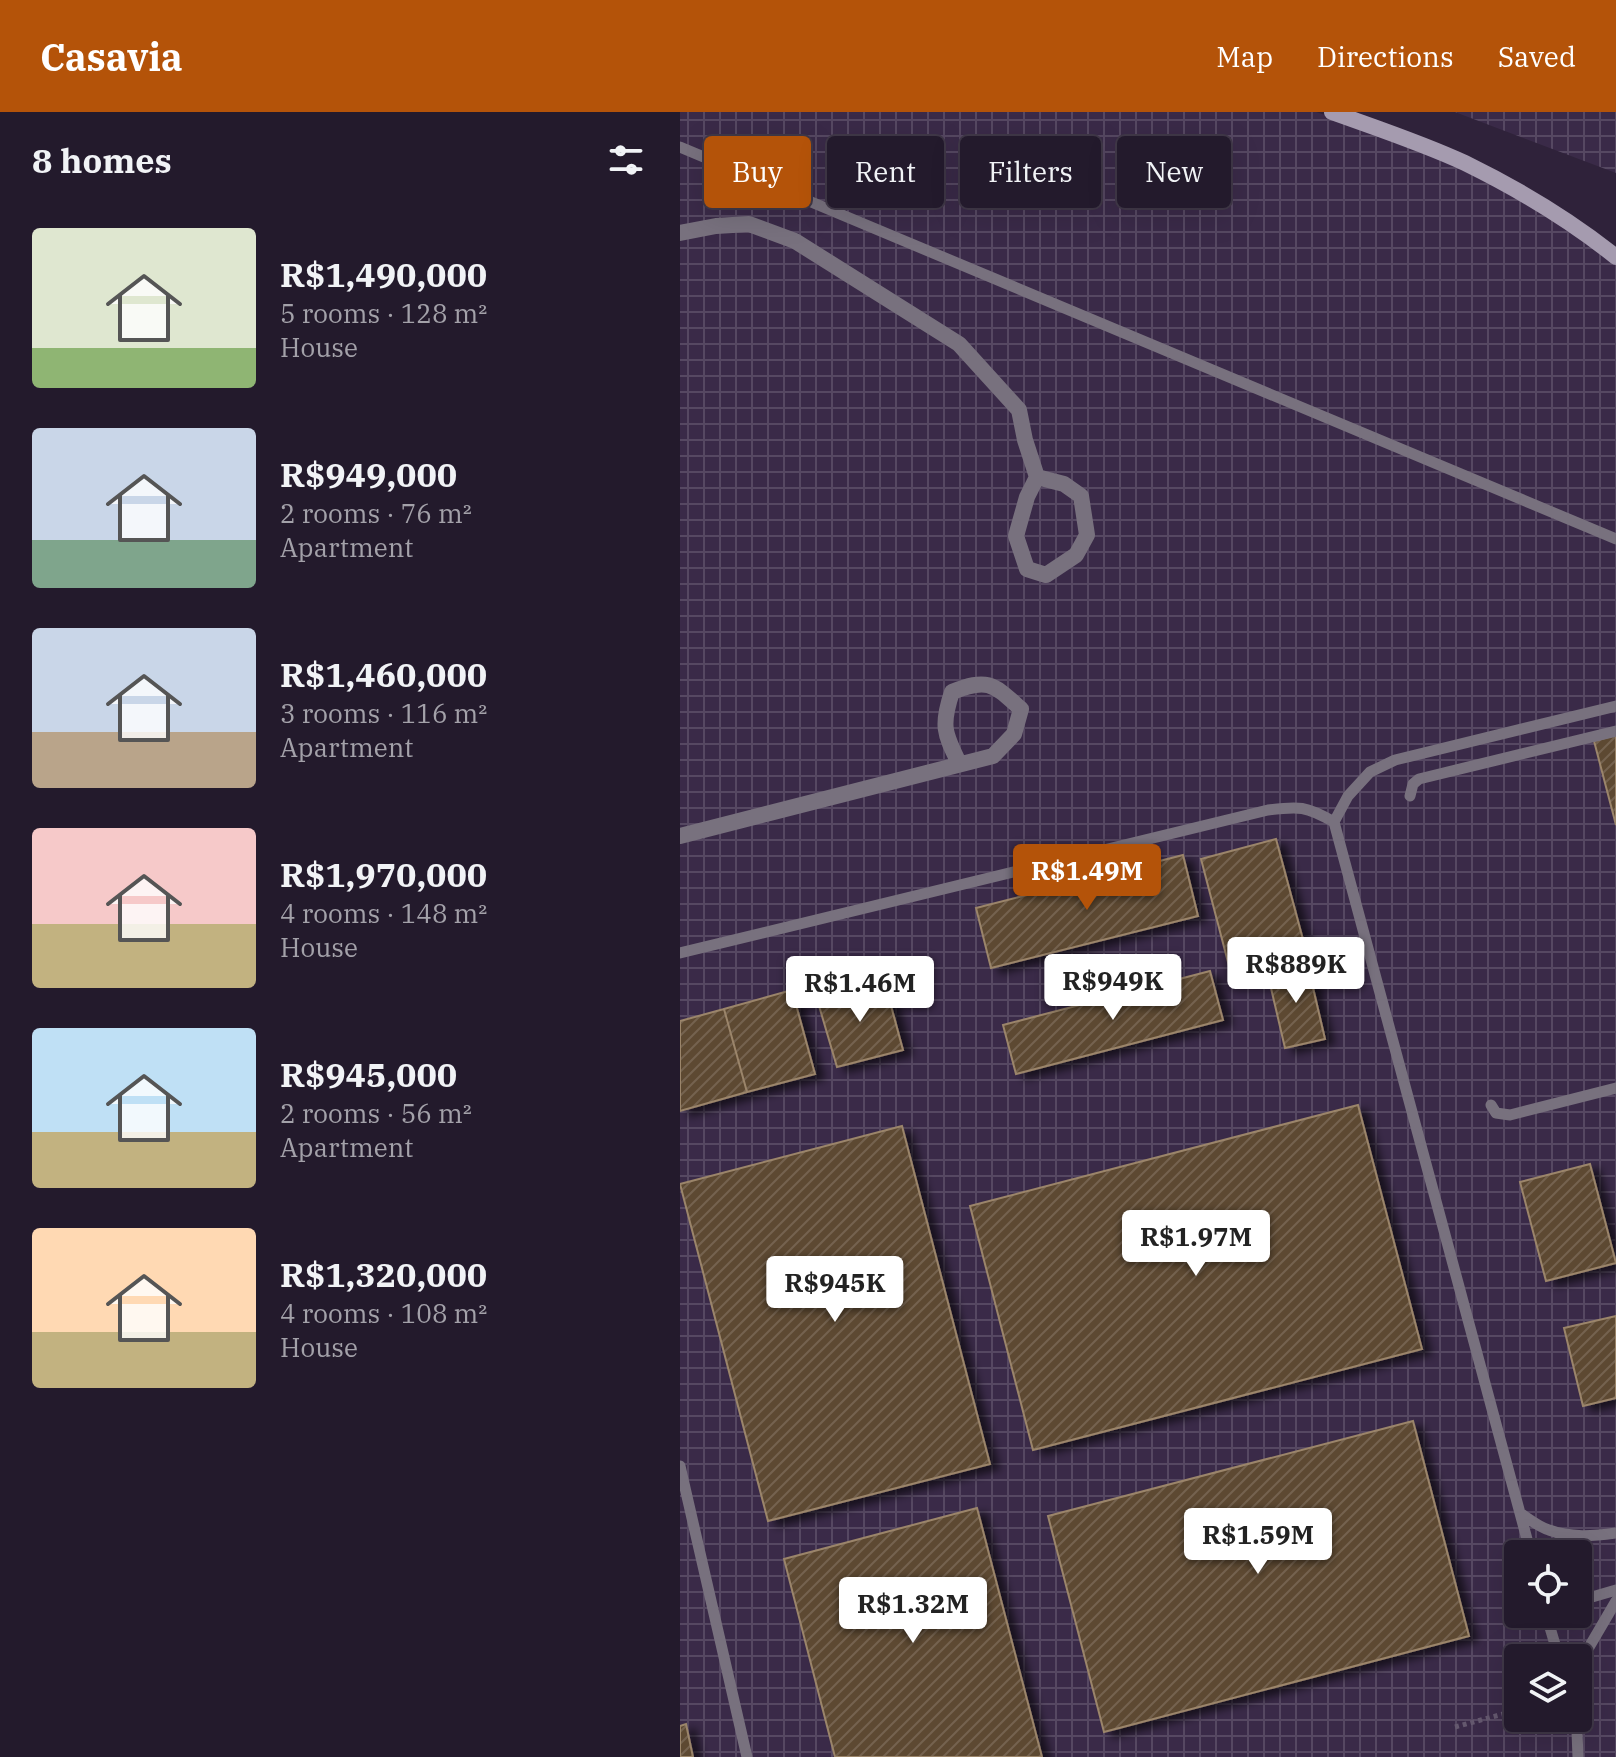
<!DOCTYPE html>
<meta charset="utf-8">
<style>
body{margin:0;font-family:"IBM Plex Serif",serif;background:#2f2738;color:#f1f3f6;height:100vh;display:flex;flex-direction:column;font-size:30px;white-space:nowrap}
*{box-sizing:border-box;margin:0}
p{font-size:26px;color:#a3a1a9}
.icon{flex:none;width:44px;height:44px;fill:none;stroke:currentColor;stroke-width:2;stroke-linecap:round;stroke-linejoin:round}
.map{position:relative;flex:1;overflow:hidden}
.details{display:flex;flex-direction:column;background:#231a2c;width:680px}
.details>*{flex:none}
.hud{position:absolute;left:24px;top:24px;width:760px;height:72px;display:flex;gap:16px}
.buttons{position:absolute;left:824px;top:1428px;display:grid;gap:16px}
.buttons a{display:grid;place-items:center;width:88px;height:88px;border-radius:8px;background:#231a2c;box-shadow:0 8px 32px #0002,0 0 0 2px #403848;font-size:40px}
.price{position:absolute;translate:-50% -68px;padding:0 18px;border-radius:8px;background:#fff;color:#222;font-size:26px;line-height:52px;filter:drop-shadow(0 2px 4px #0008)}
.price::after{content:'';position:absolute;left:50%;top:48px;width:24px;height:18px;margin-left:-12px;background:inherit;clip-path:polygon(0 0,100% 0,50% 100%)}
.price.on{background:#b45309;color:#fff}
ul{padding:0;list-style:none}
li{display:flex;align-items:center;gap:24px;height:200px;padding:0 32px}
li span{display:grid;place-items:center;flex:none;width:224px;height:160px;border-radius:8px;color:#555}
li>.icon{margin-inline-start:auto}
span .icon{width:96px;height:96px;fill:#fffc;stroke-width:1}
li b{font-size:34px}
h2{display:flex;justify-content:space-between;align-items:center;height:96px;padding:0 32px;font-size:34px}
.pill{padding:0 28px;border-radius:8px;background:#231a2c;box-shadow:0 8px 32px #0002,0 0 0 2px #403848;font-size:28px;line-height:72px}
.pill.on{background:#b45309;color:#fff}
header{display:flex;align-items:center;gap:48px;box-sizing:border-box;height:112px;padding:0 40px;background:#b45309;color:#fff}
header strong{font-size:38px}
nav{display:flex;gap:44px;margin-inline-start:auto;font-size:28px}
main{display:flex;flex:1;min-height:0}
.map>svg:first-child{display:block}
.industrial{fill:url(#industrial-grid);fill-rule:evenodd}
.building{fill:url(#building-hatch);stroke:#9b856b;stroke-width:2;filter:url(#shadow)}
.lines{fill:none;stroke-linecap:round;stroke-linejoin:round}
.path{stroke:#64586e;stroke-width:5;stroke-dasharray:4 4;stroke-linecap:butt}
.lane{stroke:#78717e;stroke-width:11}
.street{stroke:#78717e;stroke-width:16}
.secondary{stroke:#a59baf;stroke-width:16}
</style>
<header>
<strong>Casavia</strong>
<nav><a>Map</a><a>Directions</a><a>Saved</a></nav>
</header>
<main>
<section class="details">
<h2>8 homes<svg class="icon" aria-label="filters" viewBox="0 0 24 24"><path d="M4 7h16M4 17h16"/><circle cx="9" cy="7" r="2"/><circle cx="15" cy="17" r="2"/></svg></h2>
<ul>
<li><span style="background:linear-gradient(#dfe7d0 75%,#8fb573 0)"><svg class="icon" aria-label="home" viewBox="0 0 24 24"><path d="M3 11l9-7 9 7M6 9v11h12V9"/></svg></span><div><b>R$1,490,000</b><p>5 rooms · 128 m²</p><p>House</p></div></li>
<li><span style="background:linear-gradient(#c9d6e8 70%,#7fa58c 0)"><svg class="icon" aria-label="home" viewBox="0 0 24 24"><path d="M3 11l9-7 9 7M6 9v11h12V9"/></svg></span><div><b>R$949,000</b><p>2 rooms · 76 m²</p><p>Apartment</p></div></li>
<li><span style="background:linear-gradient(#c9d6e8 65%,#b9a48a 0)"><svg class="icon" aria-label="home" viewBox="0 0 24 24"><path d="M3 11l9-7 9 7M6 9v11h12V9"/></svg></span><div><b>R$1,460,000</b><p>3 rooms · 116 m²</p><p>Apartment</p></div></li>
<li><span style="background:linear-gradient(#f6c9c9 60%,#c2b280 0)"><svg class="icon" aria-label="home" viewBox="0 0 24 24"><path d="M3 11l9-7 9 7M6 9v11h12V9"/></svg></span><div><b>R$1,970,000</b><p>4 rooms · 148 m²</p><p>House</p></div></li>
<li><span style="background:linear-gradient(#bfe0f5 65%,#c2b280 0)"><svg class="icon" aria-label="home" viewBox="0 0 24 24"><path d="M3 11l9-7 9 7M6 9v11h12V9"/></svg></span><div><b>R$945,000</b><p>2 rooms · 56 m²</p><p>Apartment</p></div></li>
<li><span style="background:linear-gradient(#ffd9b3 65%,#c2b280 0)"><svg class="icon" aria-label="home" viewBox="0 0 24 24"><path d="M3 11l9-7 9 7M6 9v11h12V9"/></svg></span><div><b>R$1,320,000</b><p>4 rooms · 108 m²</p><p>House</p></div></li>
</ul>
</section>
<div class="map">
<svg width="936" height="1645" viewBox="0 0 936 1645">
<defs>
<pattern id="industrial-grid" width="8" height="8" patternUnits="userSpaceOnUse" patternTransform="scale(2)"><rect width="8" height="8" fill="#3a2a48"/><path d="M0 4h8M4 0v8" fill="none" stroke="#564862"/></pattern>
<pattern id="building-hatch" width="6" height="6" patternUnits="userSpaceOnUse" patternTransform="scale(2)"><rect width="6" height="6" fill="#5d4932"/><path d="M-1 1l2-2M0 6l6-6M5 7l2-2" fill="none" stroke="#74624f"/></pattern>
<filter id="shadow"><feDropShadow dx="9" dy="5" stdDeviation="4" flood-color="#0009"/></filter>
</defs>
<rect width="100%" height="100%" fill="#2f223a"/>
<path class="industrial" d="M0,0H636L782,50L936,145V1645H0ZM838,1442H898V1502H838ZM838,1546H898V1606H838Z
M775,0H936V61Z"/>
<path class="building" d="M936,623V713L914,629Z
M596,727L625,835L549,854L521,747Z
M503,743L518,804L311,856L296,796Z
M627,850L645,927L605,936L587,859Z
M530,859L543,908L336,962L323,913Z
M204,868L223,938L157,955L137,887Z
M112,878L135,962L67,980L44,897Z
M44,897L67,980L0,999V909Z
M678,993L742,1237L353,1338L290,1094Z
M222,1014L310,1352L88,1409L0,1072Z
M910,1052L936,1151L866,1169L840,1070Z
M936,1204V1286L903,1294L884,1216Z
M733,1309L789,1524L424,1620L368,1404Z
M297,1396L362,1645H155L104,1447Z
M6,1612L13,1645H0V1614Z"/>
<g class="lines">
<path class="path" d="M775,1615L838,1598"/>
<path class="lane" d="M0,35L936,427
M730,684L733,672L739,667L936,619
M654,710L668,684L690,660L715,648L936,594
M0,841L588,698C619,694 626,694 654,710L851,1442
M811,993L816,1001L830,1003L936,976
M0,1354L67,1645
M840,1401C849,1407 859,1415 869,1418C890,1426 914,1424 936,1421
M898,1486L912,1485L936,1478
M866,1502L879,1546
M898,1554L936,1489
M894,1606L897,1620L898,1645"/>
<path class="street" d="M0,121L36,114L69,112L115,129L279,232L339,298L345,328L357,365L347,385L336,424L347,457L366,463L396,443L407,423L401,384L384,372L357,365
M0,724L313,644L334,622L341,597C314,573 309,565 272,580C261,613 264,621 279,651"/>
<path class="secondary" d="M652,0C696,16 742,31 785,51C838,77 890,108 936,145"/>
</g>
</svg>
<div class="buttons">
<a><svg class="icon" aria-label="locate" viewBox="0 0 24 24"><circle cx="12" cy="12" r="6"/><path d="M12 2v4M12 18v4M2 12h4M18 12h4"/></svg></a>
<a><svg class="icon" aria-label="layers" viewBox="0 0 24 24"><path d="M12 4l9 5-9 5-9-5zM3 14l9 5 9-5"/></svg></a>
</div>
<b class="price on" style="left:407px;top:800px">R$1.49M</b>
<b class="price" style="left:616px;top:893px">R$889K</b>
<b class="price" style="left:433px;top:910px">R$949K</b>
<b class="price" style="left:180px;top:912px">R$1.46M</b>
<b class="price" style="left:516px;top:1166px">R$1.97M</b>
<b class="price" style="left:155px;top:1212px">R$945K</b>
<b class="price" style="left:578px;top:1464px">R$1.59M</b>
<b class="price" style="left:233px;top:1533px">R$1.32M</b>
<div class="hud">
<a class="pill on">Buy</a>
<a class="pill">Rent</a>
<a class="pill">Filters</a>
<a class="pill">New</a>
</div>
</div>
</main>
